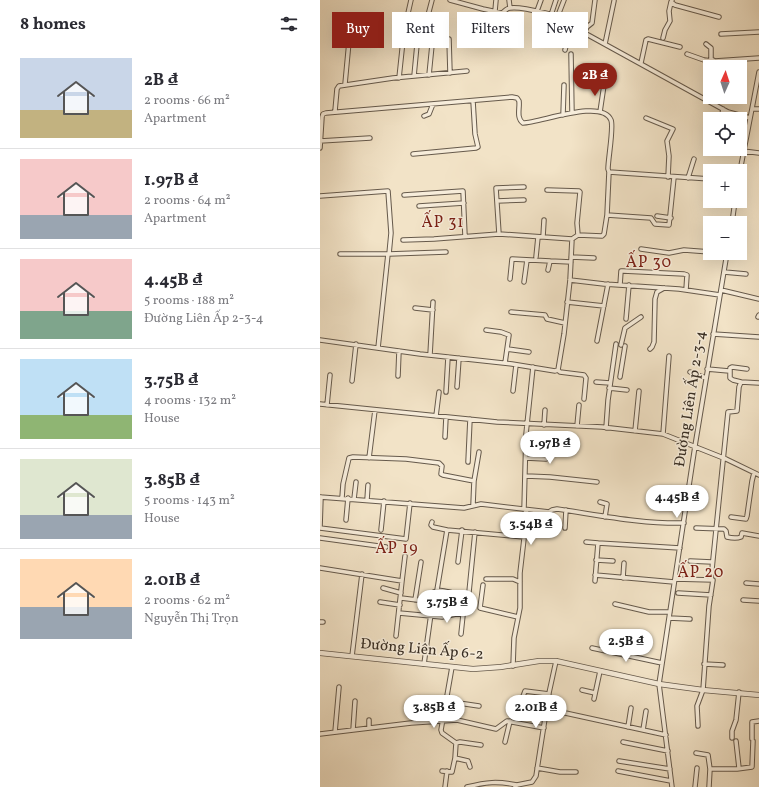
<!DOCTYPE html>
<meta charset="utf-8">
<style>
body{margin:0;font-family:Vollkorn,serif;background:#f7f7f7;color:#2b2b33;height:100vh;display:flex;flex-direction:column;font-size:15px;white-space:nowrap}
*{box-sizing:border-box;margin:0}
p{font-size:13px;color:#7c7c81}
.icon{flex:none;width:22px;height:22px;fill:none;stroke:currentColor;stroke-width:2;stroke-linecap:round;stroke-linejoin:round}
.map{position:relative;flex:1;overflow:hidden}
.drawer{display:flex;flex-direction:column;background:#fff;width:320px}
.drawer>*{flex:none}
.hud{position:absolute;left:12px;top:12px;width:367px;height:36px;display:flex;gap:8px}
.needle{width:26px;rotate:3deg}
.fabs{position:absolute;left:383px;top:60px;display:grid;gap:8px}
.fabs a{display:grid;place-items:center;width:44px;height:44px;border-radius:0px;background:#fff;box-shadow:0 4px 16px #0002;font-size:20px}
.price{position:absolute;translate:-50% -34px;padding:0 9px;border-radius:14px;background:#fff;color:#222;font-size:13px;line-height:26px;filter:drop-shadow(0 1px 2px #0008)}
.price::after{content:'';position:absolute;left:50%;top:24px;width:12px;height:9px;margin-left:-6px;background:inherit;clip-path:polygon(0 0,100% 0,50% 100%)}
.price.active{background:#8f2418;color:#fff}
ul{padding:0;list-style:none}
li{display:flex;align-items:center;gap:12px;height:100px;padding:0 20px}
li+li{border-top:1px solid #e1e1e2}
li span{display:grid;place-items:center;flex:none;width:112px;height:80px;border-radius:0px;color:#555}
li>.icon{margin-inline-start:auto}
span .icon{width:48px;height:48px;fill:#fffc;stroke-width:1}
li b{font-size:17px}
h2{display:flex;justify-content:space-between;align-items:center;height:48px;padding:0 20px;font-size:17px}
.pill{padding:0 14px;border-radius:0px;background:#fff;box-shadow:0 4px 16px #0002;font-size:14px;line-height:36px}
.pill.active{background:#8f2418;color:#fff}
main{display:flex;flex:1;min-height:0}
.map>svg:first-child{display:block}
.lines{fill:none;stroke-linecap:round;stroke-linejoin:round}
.minor-casing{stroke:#665a4c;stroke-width:5.5}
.tertiary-casing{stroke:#665a4c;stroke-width:6}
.minor{stroke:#f7eddb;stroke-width:3.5}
.tertiary{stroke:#f7eddb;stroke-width:4.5}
.labels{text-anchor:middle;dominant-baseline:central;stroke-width:3;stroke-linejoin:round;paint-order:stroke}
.street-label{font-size:15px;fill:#372d23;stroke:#f7eddb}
.neighbourhood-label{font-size:16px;letter-spacing:1px;fill:#7a1f14;stroke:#f7eddb}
</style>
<main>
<section class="drawer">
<h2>8 homes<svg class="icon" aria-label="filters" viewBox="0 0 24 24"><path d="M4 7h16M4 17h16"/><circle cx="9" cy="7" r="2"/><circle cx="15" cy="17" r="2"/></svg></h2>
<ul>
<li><span style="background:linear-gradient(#c9d6e8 65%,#c2b280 0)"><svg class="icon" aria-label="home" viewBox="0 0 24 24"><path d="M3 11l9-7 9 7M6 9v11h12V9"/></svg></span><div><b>2B ₫</b><p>2 rooms · 66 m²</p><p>Apartment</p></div></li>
<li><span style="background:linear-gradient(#f6c9c9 70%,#9aa5b1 0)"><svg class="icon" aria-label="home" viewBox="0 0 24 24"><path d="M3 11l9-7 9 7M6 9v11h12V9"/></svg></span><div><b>1.97B ₫</b><p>2 rooms · 64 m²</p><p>Apartment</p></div></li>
<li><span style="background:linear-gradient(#f6c9c9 65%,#7fa58c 0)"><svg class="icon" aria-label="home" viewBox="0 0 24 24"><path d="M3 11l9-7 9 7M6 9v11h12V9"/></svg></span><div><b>4.45B ₫</b><p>5 rooms · 188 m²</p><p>Đường Liên Ấp 2-3-4</p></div></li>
<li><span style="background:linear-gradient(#bfe0f5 70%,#8fb573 0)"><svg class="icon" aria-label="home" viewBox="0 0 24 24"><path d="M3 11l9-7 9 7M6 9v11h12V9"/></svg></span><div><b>3.75B ₫</b><p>4 rooms · 132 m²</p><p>House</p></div></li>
<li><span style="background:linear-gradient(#dfe7d0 70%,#9aa5b1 0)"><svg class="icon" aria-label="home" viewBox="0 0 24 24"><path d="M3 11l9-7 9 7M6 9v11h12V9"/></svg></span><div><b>3.85B ₫</b><p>5 rooms · 143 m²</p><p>House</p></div></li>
<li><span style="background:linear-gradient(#ffd9b3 60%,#9aa5b1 0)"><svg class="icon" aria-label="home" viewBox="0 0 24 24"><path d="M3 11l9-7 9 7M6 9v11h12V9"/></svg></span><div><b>2.01B ₫</b><p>2 rooms · 62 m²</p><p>Nguyễn Thị Trọn</p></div></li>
</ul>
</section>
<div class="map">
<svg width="439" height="787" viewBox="0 0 439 787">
<rect width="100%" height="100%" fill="#f2e3c7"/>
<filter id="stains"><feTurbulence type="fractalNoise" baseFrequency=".005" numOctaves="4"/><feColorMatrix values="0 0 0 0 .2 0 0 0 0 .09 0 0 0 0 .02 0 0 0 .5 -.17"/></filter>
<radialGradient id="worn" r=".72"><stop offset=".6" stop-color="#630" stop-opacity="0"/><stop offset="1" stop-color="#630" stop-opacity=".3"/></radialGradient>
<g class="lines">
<defs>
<path id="minor" d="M130,0L163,9L182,13C185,11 187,8 190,8C199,6 221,12 230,14L408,112L430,118
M189,0L190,8
M352,0L351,2L355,5L399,17
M175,11L176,0
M217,11L221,0
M231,15L236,0
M237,18L244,0
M106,23L112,0
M264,33L267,27L272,23L275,0
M401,34L439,32
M343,38L345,30L350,21L349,11L351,2
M129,39L130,73
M285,44L294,1
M386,44L391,48V59L395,61L439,58
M245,50L251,25
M251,54L252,113
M367,54L384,60L392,61
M321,63L326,40L328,39L360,47
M109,75L112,45
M94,76L98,34
M79,78L84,31L91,0
M25,84L30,31
M432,109H439
M15,111L17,89L19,86L73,78L147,71
M280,112L284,85
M243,115L244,85
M104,116L109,114L113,104
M326,118L353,129L347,141L349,156L348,177
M401,119L403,109
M0,141L50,138
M0,148L2,117L3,114L6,113L192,97L197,98L199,101C200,108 196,118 203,123C220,123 282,98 291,120C294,127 288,159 288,169L289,172L287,215L331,218L335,224L349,225L354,177
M423,151L439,153
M93,154L156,148L158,147L155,134L153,101
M420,171L439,72
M289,172L390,179
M368,178L374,159
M227,190L259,191L260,192L257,223L258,235
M84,195L143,191L145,236
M0,196L68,191L71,233L69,254
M177,201L204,200
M99,206L144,203
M337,216L351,218
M412,223L415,201
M179,234L176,188L204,187
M223,237L224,220
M252,239L258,235L282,236L284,234L287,215
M321,249L349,253L364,250L390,252
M398,253L407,254
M20,254H69L126,252
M216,257L218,237
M251,257L274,258
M228,270L230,261L251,262
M404,272L426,274
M190,279L192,259L230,261
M250,280L284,284L359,289L400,295
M204,282L207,260
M300,285L301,271H303L364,274L367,275L366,290
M401,290L439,299
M247,302L284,306
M95,308L113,310
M191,312L225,315L227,319L245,323
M438,317L439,315
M306,319L309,285
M166,330L181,332L189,335L185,363
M393,334L439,337
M0,340L100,354L192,364L235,371L238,370L244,334L250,280L252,239L179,234L114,239L83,240
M277,341L288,284
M301,345L305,328L321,317
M58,348L68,254
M187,349L209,352
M330,349L332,347L334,342L335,299L337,292L344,288
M110,355L113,302
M387,369L409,371
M238,370L240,372L264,375L266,378L264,399
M370,372L386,378
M78,376L79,351
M300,377L305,346
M32,381L36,344
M276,382L290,383
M421,382L413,380L410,378V368L412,367L427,369
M137,387L139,358
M289,388L307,390
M193,391L196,365
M126,392L128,357
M0,404L177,422L282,427L343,434L406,459L439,475
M7,405L10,375
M116,416L119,392
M224,425L225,410
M257,426L259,405
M286,428L288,400L296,344
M315,431L319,391
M343,434L349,356
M125,437L126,417
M49,458L55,410
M206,458L226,459L228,457V443
M148,462L150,419
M206,476L230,477L277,482
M154,481L159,452
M342,496L367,499
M0,497L144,508L161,504L229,512L232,510L237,509C279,515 321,524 364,523
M22,498L23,484L29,458L33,457L86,459L119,463L122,466L121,474L123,475L154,481L153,505
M34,499L36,482
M47,500L48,485
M280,502L287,504L285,517
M411,517L426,519L427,516L432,481L434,473
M26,520L28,498
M112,522L111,525L113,527L127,530
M0,528L86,539L90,503
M0,528L1,497
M245,528L246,510
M376,528L404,529L406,531L407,537C411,538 416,539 421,537L422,533L439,536
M61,530L64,501
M0,538L66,547
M266,542L278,543
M276,560L293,561
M370,561L392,562
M138,562L142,530
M0,568L82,581L85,556
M275,575L354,582
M303,578L304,563
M166,579H193L200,582
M355,579L393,580L389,606L383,690L377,706L378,726
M391,579L408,412L417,411L419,387L421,382L439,383
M275,581L278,543L360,548
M426,583L439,584
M163,585L160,608L198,617
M63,588L81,593
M117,590L127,530L204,537
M358,593L391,595
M81,598L113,602
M95,600L101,562
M423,600L439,601
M60,602L80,605
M295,604L329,612H350
M79,613L122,617L141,613L143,615L141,634
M349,618L370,619
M0,622H3
M76,636L82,581
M272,648L342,663
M32,656L42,574
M104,664L114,592C123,587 138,597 148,594L149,592L155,532
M384,664L403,665
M193,666L194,638L200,608V573L207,513L204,509L206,434L213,367
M132,667L121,730L122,733L136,743L135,758L148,761L150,767
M262,690L275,693
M202,699L205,691L229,694
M274,699L280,671
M125,701L159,706
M227,709L346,735
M49,720V728
M308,727L311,708
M33,730L35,701
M323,730L326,711
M15,732L19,687
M0,734L91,723L137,720L176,729L187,721L224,728
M412,738V731L416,720L419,692
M432,739V722L439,721
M416,741L419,768
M185,742L190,721
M303,742L348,751
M136,743L140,742L161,745
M376,753L388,755L390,769
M299,761L350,769
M217,768L240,772H256
M122,771L132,772L135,758
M298,771L351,781
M125,787L127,771
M147,787C167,782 177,781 197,785
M195,787L197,785L212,782L216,776L229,693L236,661
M352,787L339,684L375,446L407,253
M375,787L377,768
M389,787L390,769H417L432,767L433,741"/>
<path id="tertiary" d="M0,653L153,669L181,667L219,661H236L339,684L383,690L439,695"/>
</defs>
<use href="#minor" class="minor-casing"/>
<use href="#tertiary" class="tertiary-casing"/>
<use href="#minor" class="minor"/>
<use href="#tertiary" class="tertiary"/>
</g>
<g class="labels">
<g class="street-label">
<text transform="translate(371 399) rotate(-81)">Đường Liên Ấp 2-3-4</text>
<text transform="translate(102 650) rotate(5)">Đường Liên Ấp 6-2</text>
</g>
<g class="neighbourhood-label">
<text x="123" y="223">ẤP 31</text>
<text x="329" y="263">ẤP 30</text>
<text x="77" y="549">ẤP 19</text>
<text x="381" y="573">ẤP 20</text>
</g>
</g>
<rect width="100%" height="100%" filter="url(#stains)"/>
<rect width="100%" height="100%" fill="url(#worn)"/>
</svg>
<div class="fabs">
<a><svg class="needle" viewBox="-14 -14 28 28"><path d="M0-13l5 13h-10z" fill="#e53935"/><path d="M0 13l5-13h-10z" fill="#7c7c81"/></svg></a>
<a><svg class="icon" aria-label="locate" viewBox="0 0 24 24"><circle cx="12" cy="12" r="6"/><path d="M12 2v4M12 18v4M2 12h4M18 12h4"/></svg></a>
<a>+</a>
<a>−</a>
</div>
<b class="price active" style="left:275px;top:97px">2B ₫</b>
<b class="price" style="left:230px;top:465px">1.97B ₫</b>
<b class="price" style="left:357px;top:519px">4.45B ₫</b>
<b class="price" style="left:211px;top:546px">3.54B ₫</b>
<b class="price" style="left:127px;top:624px">3.75B ₫</b>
<b class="price" style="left:306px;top:663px">2.5B ₫</b>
<b class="price" style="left:114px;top:729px">3.85B ₫</b>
<b class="price" style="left:216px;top:729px">2.01B ₫</b>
<div class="hud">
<a class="pill active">Buy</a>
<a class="pill">Rent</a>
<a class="pill">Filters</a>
<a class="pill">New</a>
</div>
</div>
</main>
